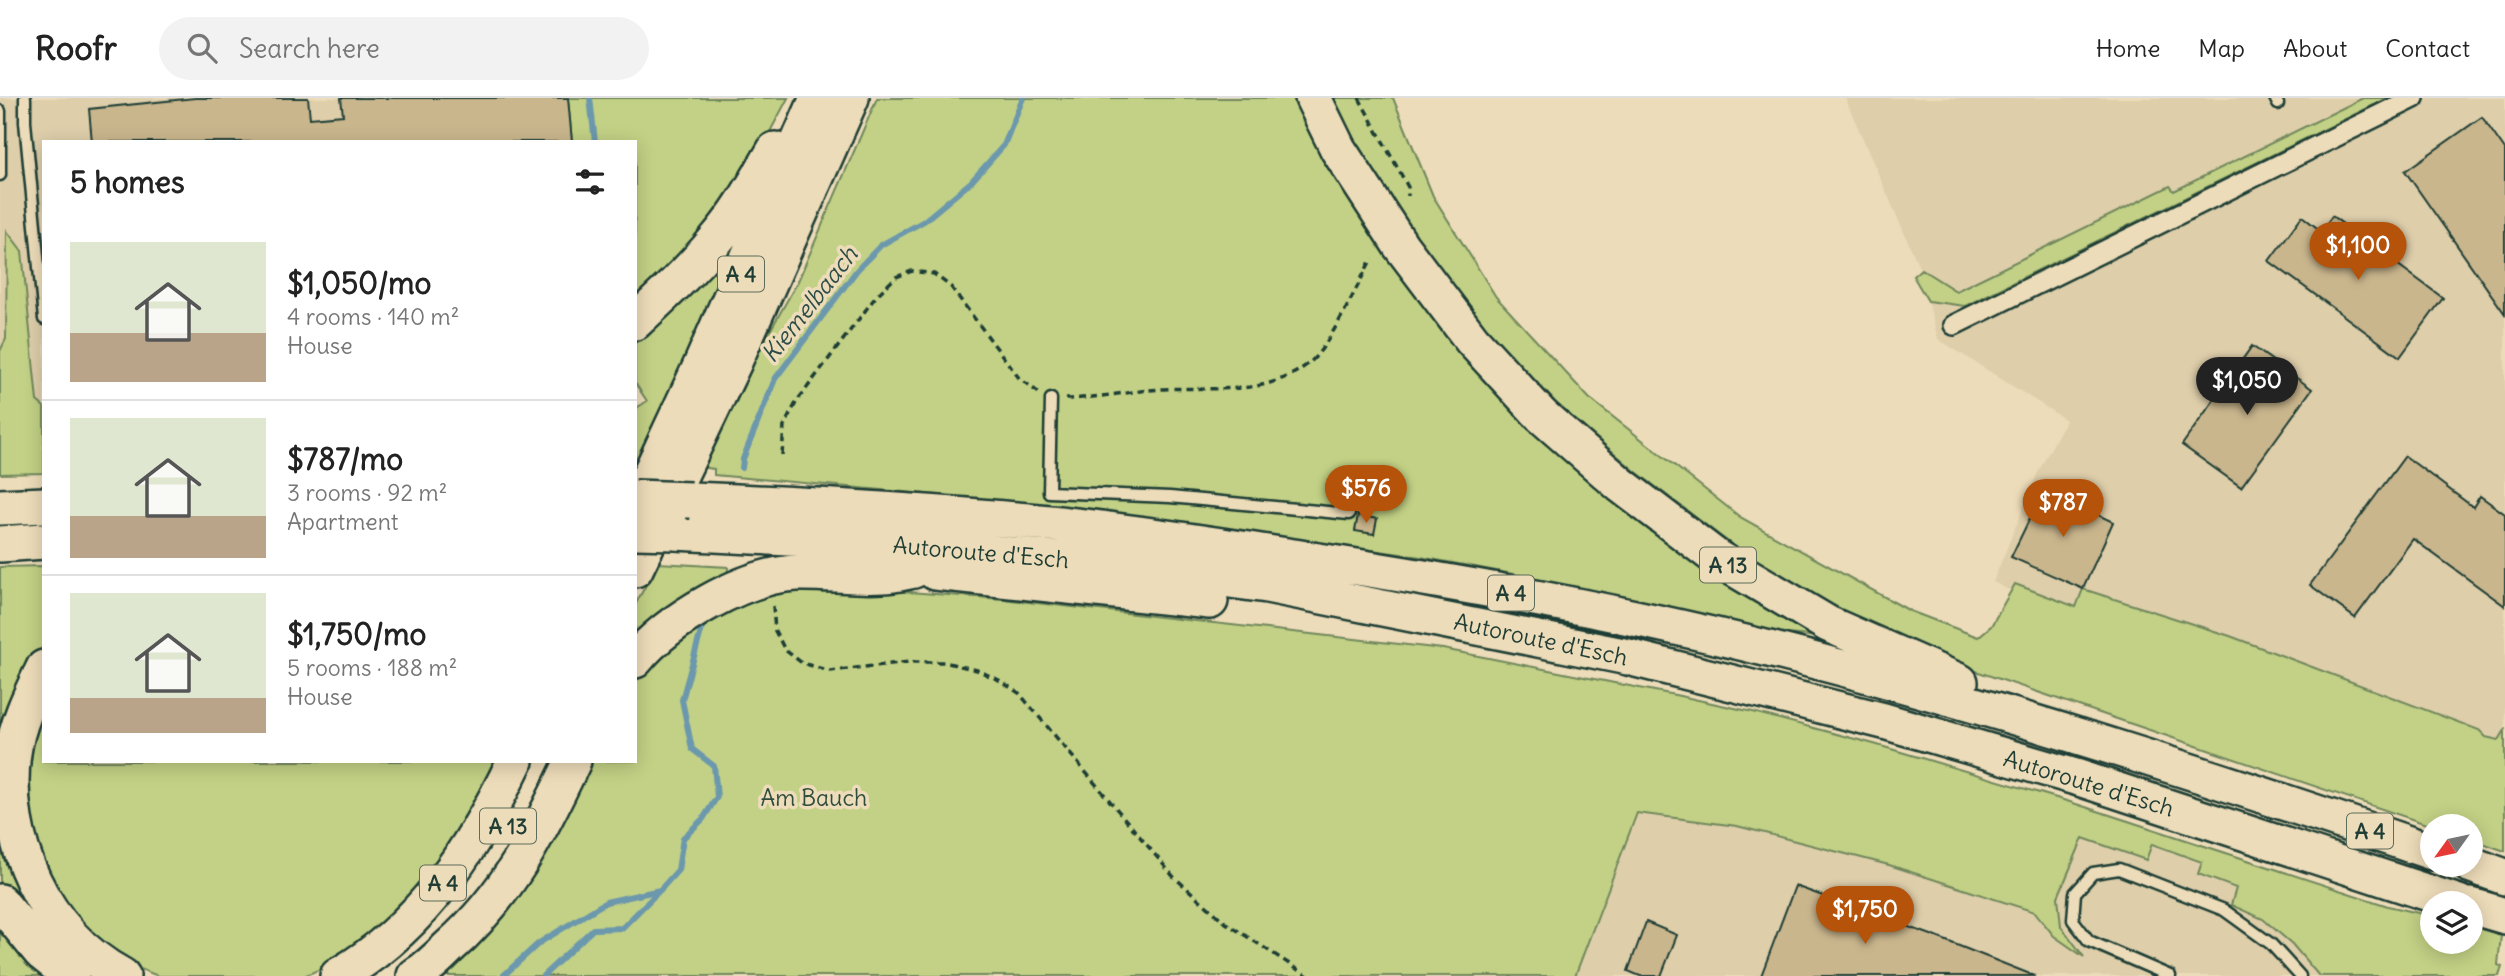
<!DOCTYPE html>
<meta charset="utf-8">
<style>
body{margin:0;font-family:Delius,sans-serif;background:#f2f2f2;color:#222;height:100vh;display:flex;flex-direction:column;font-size:26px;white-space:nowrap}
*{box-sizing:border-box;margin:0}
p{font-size:23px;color:#767676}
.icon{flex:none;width:38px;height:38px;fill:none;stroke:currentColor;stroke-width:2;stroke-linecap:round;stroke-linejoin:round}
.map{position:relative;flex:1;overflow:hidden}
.drawer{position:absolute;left:42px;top:42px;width:595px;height:623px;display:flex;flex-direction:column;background:#fff;border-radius:0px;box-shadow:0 4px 18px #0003}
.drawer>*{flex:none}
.needle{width:46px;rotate:237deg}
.buttons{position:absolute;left:2420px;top:716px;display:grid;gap:14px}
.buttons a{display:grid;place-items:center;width:63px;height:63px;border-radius:50%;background:#fff;box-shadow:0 4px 18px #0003;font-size:35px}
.price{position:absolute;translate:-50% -60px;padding:0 16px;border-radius:24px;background:#b45309;color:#fff;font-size:23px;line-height:46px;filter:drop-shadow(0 2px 4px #0008)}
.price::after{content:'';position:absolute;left:50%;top:42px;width:21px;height:16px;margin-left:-10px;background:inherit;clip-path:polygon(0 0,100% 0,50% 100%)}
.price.current{background:#222;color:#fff}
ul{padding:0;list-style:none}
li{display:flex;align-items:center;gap:21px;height:175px;padding:0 28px}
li+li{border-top:2px solid #e0e0e0}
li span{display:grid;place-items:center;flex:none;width:196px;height:140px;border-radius:0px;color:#555}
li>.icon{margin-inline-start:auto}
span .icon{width:84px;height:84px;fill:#fffc;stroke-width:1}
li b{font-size:30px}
h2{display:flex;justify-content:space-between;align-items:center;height:84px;padding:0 28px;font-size:30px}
header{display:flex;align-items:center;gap:42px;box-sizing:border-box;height:98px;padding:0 35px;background:#fff;border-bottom:2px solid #e0e0e0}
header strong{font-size:33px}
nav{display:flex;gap:38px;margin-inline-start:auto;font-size:24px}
.search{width:490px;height:63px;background:#f2f2f2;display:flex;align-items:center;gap:18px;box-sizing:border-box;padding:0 24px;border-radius:38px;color:#767676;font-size:26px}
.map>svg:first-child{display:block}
.built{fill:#deceaa}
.green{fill:#c2d185;stroke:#70875c;stroke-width:2}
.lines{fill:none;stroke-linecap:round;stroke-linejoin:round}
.stream{stroke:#6c98ad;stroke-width:6}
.building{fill:#cab68d;stroke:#1f3d34;stroke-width:2}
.service-casing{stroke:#1f3d34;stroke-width:15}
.minor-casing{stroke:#1f3d34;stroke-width:24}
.motorway-casing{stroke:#1f3d34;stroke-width:40}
.path{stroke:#1f3d34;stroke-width:3.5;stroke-dasharray:7 5;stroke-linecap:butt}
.service{stroke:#eddcb9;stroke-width:10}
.minor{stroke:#eddcb9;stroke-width:19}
.motorway{stroke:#eddcb9;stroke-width:35}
.motorway-bridge-casing{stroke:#1f3d34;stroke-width:40;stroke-linecap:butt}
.motorway-bridge{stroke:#eddcb9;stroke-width:35}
.labels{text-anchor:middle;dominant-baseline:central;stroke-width:7;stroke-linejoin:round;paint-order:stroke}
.shield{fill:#eddcb9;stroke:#5d6d5c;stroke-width:2}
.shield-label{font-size:21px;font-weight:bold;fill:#1f3d34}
.street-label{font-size:23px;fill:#1f3d34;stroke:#eddcb9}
.park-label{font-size:23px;fill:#2f4c3c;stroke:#eddcb9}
.water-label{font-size:24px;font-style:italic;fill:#2c4c48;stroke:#eddcb9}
</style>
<header>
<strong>Roofr</strong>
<div class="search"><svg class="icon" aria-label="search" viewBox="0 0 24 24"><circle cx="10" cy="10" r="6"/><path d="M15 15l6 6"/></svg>Search here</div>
<nav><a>Home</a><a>Map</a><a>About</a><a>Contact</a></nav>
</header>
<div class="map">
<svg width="2505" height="878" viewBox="0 0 2505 878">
<rect width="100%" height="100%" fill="#eddcb9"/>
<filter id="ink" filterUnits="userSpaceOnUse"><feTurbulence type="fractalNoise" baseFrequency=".0143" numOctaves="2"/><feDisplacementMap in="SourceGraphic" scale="14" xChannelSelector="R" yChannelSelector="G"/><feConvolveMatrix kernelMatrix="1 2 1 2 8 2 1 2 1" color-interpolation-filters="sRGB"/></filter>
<g filter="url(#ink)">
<path class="built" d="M0,0H568L572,44H44V309L37,303L7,134L6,242L0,253Z
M1845,0H2505V632L2499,642L2230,538L2083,492L2076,509L2016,486L2011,493L1993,484L2038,374L2066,322L1938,241L1928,203L1913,178L1920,171Z
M1637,715L1737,728L1889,767L2035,815L2054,838L2082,857L2061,828L2058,799L2083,740L2146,762L2152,746L2202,764L2198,776L2237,790L2232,807L2263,821L2292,846L2319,878H1575Z"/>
<path class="green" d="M568,0H788L757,58L705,134L635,207V44H572Z
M877,0H1296L1462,253L1807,533L1810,538L1774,535L1513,476L1415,458L1049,407L714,377V371L699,369L731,303L798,183Z
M1329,0H1393L1433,98L1496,199L1589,300L1740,419L1910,513L1978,539L1991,528L2015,486L2076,509L2083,491L2230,538L2479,632L2486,639L2499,642L2505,632V753L2471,741V728H2432L1961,568L1839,512L1784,481L1727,443L1635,373L1557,306L1485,230L1416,141L1352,44Z
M2363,0H2388L1965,208L1928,203L1913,178L1921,171L1956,193L2170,88L2174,93Z
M760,108L635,368V311L647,303L635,285V234Z
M7,133L22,153L37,303L44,309V375L0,376V253L6,241Z
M658,465L728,469L727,486L635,550V507Z
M44,468V554L5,650L59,838L13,806L0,784V469Z
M855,490L1002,501L1443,551L1680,598L1753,614L1874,646L2070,704L2388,808L2432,818V844H2471V828L2501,837L2498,867L2502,869L2499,878H2319L2292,846L2263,821L2231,807L2236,790L2198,776L2202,764L2152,746L2146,762L2083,740L2058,799L2061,828L2084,859L2054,838L2035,814L1889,767L1737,728L1637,715L1575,878H433L587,663H635V583L652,561L682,535L748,500L795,491Z
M44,600V663H498L477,705L417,797L339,863L304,878H158L125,865L77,825L58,800L29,727L26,657Z
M0,826L52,878H0Z"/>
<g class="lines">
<path class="stream" d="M590,0L595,44
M742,370L743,361L775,281L857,172L881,147L924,123L971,84L1004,47L1023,0
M503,878L539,845L606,804L660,792L678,772L683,740L703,721L717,699L714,668L692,651L682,602L703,526
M543,878L593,831L622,830L660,792"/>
</g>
<path class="building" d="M195,0H308L310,20L343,17L341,0H568L572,44H92L89,11Z
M2482,19L2505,52V216L2405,73Z
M2302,118L2321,133L2332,118L2443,200L2400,259L2269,163Z
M2252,248L2312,291L2241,389L2182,347Z
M2405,358L2473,409L2480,398L2505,416V508L2413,441L2355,520L2310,487Z
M2044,391L2113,424L2083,491L2011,459Z
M1358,417L1377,421L1374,436L1355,433Z
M1795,788L1934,838L2035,878H1761Z
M1646,824L1677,837L1661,878H1640L1628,873Z"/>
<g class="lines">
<defs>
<path id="service" d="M25,0V24L44,221
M2275,0L2278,6
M0,13V77
M1051,301L1049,394L1170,399L1349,416
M2170,878L2089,843L2073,822L2075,795L2093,775L2119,771L2224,812L2271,846L2300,878"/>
<path id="minor" d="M1954,227L2414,0"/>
<path id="motorway" d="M1313,0L1338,51L1401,148L1472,242L1542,318L1621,387L1717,460L1828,526L1960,584
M635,224C663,198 691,172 715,143C739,115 757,83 775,52
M691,402C810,407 930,414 1049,425C1135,434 1221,448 1306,461C1463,485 1619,513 1773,552C1995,608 2215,680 2432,754
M0,409L44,407
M635,409L700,270L818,0
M675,434L886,445L1118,467L1267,487L1628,559L1884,623L2079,680L2459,805
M0,446L44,443
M635,471L734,264L851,0
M935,474L1210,503
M635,562C668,522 744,477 797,475C825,474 854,479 883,477C893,477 904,474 914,472
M44,570C31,597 17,625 13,655C1,742 44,836 122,878
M2469,766L2505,779
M0,804L41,854L71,878
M2471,808L2505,818
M338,878C422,830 474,749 515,663
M415,878C428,870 438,860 448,850C509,796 539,735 573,663"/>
</defs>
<use href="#service" class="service-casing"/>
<use href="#minor" class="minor-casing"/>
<use href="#motorway" class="motorway-casing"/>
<path class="path" d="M1359,0L1408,89V98
M1066,301C1099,300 1130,293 1163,291C1215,288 1263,300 1308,266C1329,250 1358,186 1372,160
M782,357L784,328L797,303L877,197L896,179L912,173L934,176L951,189L1019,280L1039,295
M773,508L775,533L785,552L802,565L830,573L909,564H944L977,572L999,582L1019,595L1173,778L1226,825L1308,878"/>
<use href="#service" class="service"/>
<use href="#minor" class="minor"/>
<use href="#motorway" class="motorway"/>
<defs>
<path id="motorway-bridge" d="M635,400L691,402
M635,433L675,434"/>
</defs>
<use href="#motorway-bridge" class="motorway-bridge-casing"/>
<use href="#motorway-bridge" class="motorway-bridge"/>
</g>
</g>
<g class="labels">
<g class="shield">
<rect x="718" y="158.5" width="46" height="35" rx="5"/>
<rect x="1700" y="449.5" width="56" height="35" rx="5"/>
<rect x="1488" y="477.5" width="46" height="35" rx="5"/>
<rect x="480" y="710.5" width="56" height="35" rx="5"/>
<rect x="2347" y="715.5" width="46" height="35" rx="5"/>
<rect x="420" y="767.5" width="46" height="35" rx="5"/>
</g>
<g class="shield-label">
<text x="741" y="176">A 4</text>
<text x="1728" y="467">A 13</text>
<text x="1511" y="495">A 4</text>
<text x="508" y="728">A 13</text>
<text x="2370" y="733">A 4</text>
<text x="443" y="785">A 4</text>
</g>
<g class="street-label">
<text transform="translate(981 454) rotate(5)">Autoroute d'Esch</text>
<text transform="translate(1541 541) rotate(12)">Autoroute d'Esch</text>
<text transform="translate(2089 685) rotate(17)">Autoroute d'Esch</text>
</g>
<g class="park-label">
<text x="814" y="699">Am Bauch</text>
</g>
<g class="water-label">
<text transform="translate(809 206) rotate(-52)">Kiemelbaach</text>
</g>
</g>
</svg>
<div class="buttons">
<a><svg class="needle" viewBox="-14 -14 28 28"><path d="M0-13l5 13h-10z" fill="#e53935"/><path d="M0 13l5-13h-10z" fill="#767676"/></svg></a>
<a><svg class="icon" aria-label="layers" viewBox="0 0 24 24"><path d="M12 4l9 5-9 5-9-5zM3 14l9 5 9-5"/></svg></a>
</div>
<b class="price" style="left:2358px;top:184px">$1,100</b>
<b class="price current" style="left:2247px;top:319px">$1,050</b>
<b class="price" style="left:1366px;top:427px">$576</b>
<b class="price" style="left:2063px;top:441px">$787</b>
<b class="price" style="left:1865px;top:848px">$1,750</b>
<section class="drawer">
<h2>5 homes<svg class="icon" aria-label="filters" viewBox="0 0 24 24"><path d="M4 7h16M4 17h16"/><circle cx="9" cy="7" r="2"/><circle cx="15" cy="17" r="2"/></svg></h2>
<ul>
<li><span style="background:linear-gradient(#dfe7d0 65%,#b9a48a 0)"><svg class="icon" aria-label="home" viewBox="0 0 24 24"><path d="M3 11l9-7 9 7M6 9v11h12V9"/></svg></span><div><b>$1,050/mo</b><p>4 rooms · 140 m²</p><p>House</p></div></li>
<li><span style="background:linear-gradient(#dfe7d0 70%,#b9a48a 0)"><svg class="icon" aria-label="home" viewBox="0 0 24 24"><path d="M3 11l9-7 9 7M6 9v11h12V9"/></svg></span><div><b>$787/mo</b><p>3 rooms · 92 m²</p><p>Apartment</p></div></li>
<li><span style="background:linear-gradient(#dfe7d0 75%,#b9a48a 0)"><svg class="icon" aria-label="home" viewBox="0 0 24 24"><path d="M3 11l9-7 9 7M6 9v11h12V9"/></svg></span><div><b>$1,750/mo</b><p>5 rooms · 188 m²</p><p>House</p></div></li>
</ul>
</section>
</div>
